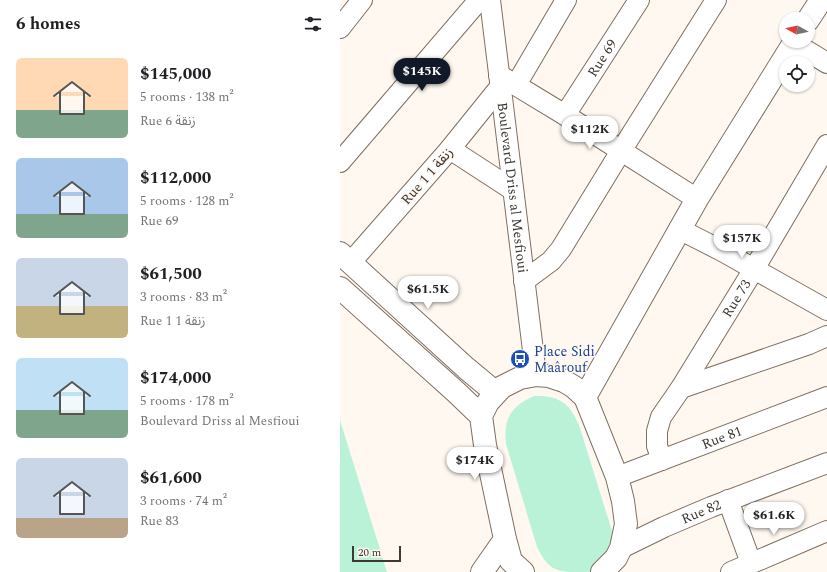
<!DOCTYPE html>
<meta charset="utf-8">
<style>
body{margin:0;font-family:Spectral,"Noto Sans Arabic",serif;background:#f2f2f2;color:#202124;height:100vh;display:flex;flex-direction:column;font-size:15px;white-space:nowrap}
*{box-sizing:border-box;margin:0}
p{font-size:13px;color:#757577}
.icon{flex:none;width:22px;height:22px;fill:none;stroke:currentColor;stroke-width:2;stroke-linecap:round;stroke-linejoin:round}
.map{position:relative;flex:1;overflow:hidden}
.panel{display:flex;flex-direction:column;background:#fff;width:340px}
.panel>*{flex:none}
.needle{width:26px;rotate:278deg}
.buttons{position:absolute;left:439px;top:12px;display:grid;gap:8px}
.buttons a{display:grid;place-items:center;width:36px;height:36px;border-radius:50%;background:#fff;box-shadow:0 1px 3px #0004;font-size:20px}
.scale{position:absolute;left:12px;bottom:10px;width:49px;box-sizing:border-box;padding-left:4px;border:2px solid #3e3830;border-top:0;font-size:11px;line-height:14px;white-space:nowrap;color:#3e3830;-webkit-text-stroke:3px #fff8f0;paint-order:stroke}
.price{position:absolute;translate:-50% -34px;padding:0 9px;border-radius:14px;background:#fff;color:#222;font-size:13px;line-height:26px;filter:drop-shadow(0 1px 2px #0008)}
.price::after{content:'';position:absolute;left:50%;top:24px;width:12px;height:9px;margin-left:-6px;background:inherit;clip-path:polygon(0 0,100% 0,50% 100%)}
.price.active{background:#111827;color:#fff}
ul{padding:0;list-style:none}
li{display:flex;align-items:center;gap:12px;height:100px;padding:0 16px}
li span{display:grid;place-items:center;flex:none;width:112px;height:80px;border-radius:6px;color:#555}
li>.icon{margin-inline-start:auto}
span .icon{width:48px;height:48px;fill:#fffc;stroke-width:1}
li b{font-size:17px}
h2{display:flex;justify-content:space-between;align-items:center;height:48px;padding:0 16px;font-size:17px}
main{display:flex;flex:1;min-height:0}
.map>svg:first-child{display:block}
.green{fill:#baf2d7}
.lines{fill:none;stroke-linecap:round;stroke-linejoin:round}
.minor-casing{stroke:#7f6f5f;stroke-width:22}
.tertiary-casing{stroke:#7f6f5f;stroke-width:24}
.minor{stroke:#fff;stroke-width:20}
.tertiary{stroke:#fff;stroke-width:22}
.labels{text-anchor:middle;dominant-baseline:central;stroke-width:3;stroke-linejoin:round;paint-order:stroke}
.street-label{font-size:14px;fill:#3e3830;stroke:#fff8f0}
.transit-label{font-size:14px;fill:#164399;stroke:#fff8f0;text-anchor:start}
</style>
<main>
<section class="panel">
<h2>6 homes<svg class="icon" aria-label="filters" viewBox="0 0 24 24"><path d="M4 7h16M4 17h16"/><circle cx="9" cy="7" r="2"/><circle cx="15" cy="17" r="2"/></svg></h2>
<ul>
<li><span style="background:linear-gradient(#ffd9b3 65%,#7fa58c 0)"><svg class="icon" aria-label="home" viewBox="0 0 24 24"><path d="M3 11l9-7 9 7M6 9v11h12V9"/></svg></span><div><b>$145,000</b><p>5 rooms · 138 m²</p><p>Rue 6 زنقة</p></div></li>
<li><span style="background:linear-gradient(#a9c7e8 70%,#7fa58c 0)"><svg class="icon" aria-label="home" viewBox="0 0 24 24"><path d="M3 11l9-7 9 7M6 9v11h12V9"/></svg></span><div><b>$112,000</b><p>5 rooms · 128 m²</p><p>Rue 69</p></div></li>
<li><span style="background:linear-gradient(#c9d6e8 60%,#c2b280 0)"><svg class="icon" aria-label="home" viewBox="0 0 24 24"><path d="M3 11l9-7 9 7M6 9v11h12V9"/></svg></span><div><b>$61,500</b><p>3 rooms · 83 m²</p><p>Rue 1 زنقة 1</p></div></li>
<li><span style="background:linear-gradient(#bfe0f5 65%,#7fa58c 0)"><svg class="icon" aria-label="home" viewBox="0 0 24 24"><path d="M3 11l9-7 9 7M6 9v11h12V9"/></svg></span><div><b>$174,000</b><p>5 rooms · 178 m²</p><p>Boulevard Driss al Mesfioui</p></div></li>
<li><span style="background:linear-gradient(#c9d6e8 75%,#b9a48a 0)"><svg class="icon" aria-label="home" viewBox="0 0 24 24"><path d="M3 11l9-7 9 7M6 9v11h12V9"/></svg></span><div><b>$61,600</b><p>3 rooms · 74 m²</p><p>Rue 83</p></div></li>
</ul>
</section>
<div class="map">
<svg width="487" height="572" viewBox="0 0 487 572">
<rect width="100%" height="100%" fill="#fff8f0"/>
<path class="green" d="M194,396C220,395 231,404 240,428L272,531C271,545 269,559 255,568C252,570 250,572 247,572C243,572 239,572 235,572C212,572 207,566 197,547L166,444C163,419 171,406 194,396Z
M0,420L47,572H0Z"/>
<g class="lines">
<defs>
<g id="minor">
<path id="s1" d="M150,0L196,375"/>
<path d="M0,28L22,0"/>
<path d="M454,43L487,63"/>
<path d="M159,75L225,115L357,199"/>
<path d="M176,85L226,0"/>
<path id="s2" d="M225,115L299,0"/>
<path d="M110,149L173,190"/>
<path d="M0,162L139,0"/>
<path d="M339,229L384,252L414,269L487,310"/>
<path d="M11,262L110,149L160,87"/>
<path d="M184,281L211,261L221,249L281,151L376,0"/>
<path d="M341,388L469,344L487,336"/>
<path id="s3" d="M322,460L317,446V431L321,417L341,388L414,269L487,145"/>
<path id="s4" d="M277,477L487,397"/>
<path d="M388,500L411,563"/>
<path id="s5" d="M281,548L324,527L371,507L487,463"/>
<path d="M391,572L487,531"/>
</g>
<path id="tertiary" d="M468,20L481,0
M0,253L126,368L156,393
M0,288L116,392L141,416
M245,397L357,199L455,41
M142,572L165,539
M183,572L171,561L165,539L145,445L141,416L148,402L162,387L180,378L196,375L209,376L224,381L234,387L245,397L277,477L283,501L286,524L281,548L276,558L262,572"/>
</defs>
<use href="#minor" class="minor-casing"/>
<use href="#tertiary" class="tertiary-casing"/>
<use href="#minor" class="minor"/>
<use href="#tertiary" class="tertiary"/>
</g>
<defs>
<symbol id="bus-disc" viewBox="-11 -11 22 22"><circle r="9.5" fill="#1a4fb4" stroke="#fff8f0"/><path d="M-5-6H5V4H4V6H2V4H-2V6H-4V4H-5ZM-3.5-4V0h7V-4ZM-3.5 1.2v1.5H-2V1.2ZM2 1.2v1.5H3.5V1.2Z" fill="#fff"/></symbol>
</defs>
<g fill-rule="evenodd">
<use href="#bus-disc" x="169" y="348" width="22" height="22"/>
</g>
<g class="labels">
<g class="street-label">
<text stroke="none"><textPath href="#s2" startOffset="68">Rue 69</textPath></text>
<text transform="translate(87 176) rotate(-49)">Rue 1 زنقة 1</text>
<text stroke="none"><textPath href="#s1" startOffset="189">Boulevard Driss al Mesfioui</textPath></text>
<text stroke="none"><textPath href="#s3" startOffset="185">Rue 73</textPath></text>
<text stroke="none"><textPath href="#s4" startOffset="112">Rue 81</textPath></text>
<text stroke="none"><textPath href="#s5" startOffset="88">Rue 82</textPath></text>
</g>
<g class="transit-label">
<text x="194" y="351">Place Sidi<tspan x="194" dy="16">Maârouf</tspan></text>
</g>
</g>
</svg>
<div class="buttons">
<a><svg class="needle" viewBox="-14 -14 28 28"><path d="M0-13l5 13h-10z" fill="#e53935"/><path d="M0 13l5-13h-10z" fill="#757577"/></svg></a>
<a><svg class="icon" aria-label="locate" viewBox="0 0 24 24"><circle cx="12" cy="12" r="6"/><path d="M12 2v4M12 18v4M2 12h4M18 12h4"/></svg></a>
</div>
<div class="scale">20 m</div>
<b class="price active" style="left:82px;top:92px">$145K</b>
<b class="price" style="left:250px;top:150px">$112K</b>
<b class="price" style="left:402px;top:259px">$157K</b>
<b class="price" style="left:88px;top:310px">$61.5K</b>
<b class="price" style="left:135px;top:481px">$174K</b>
<b class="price" style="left:434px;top:536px">$61.6K</b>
</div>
</main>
